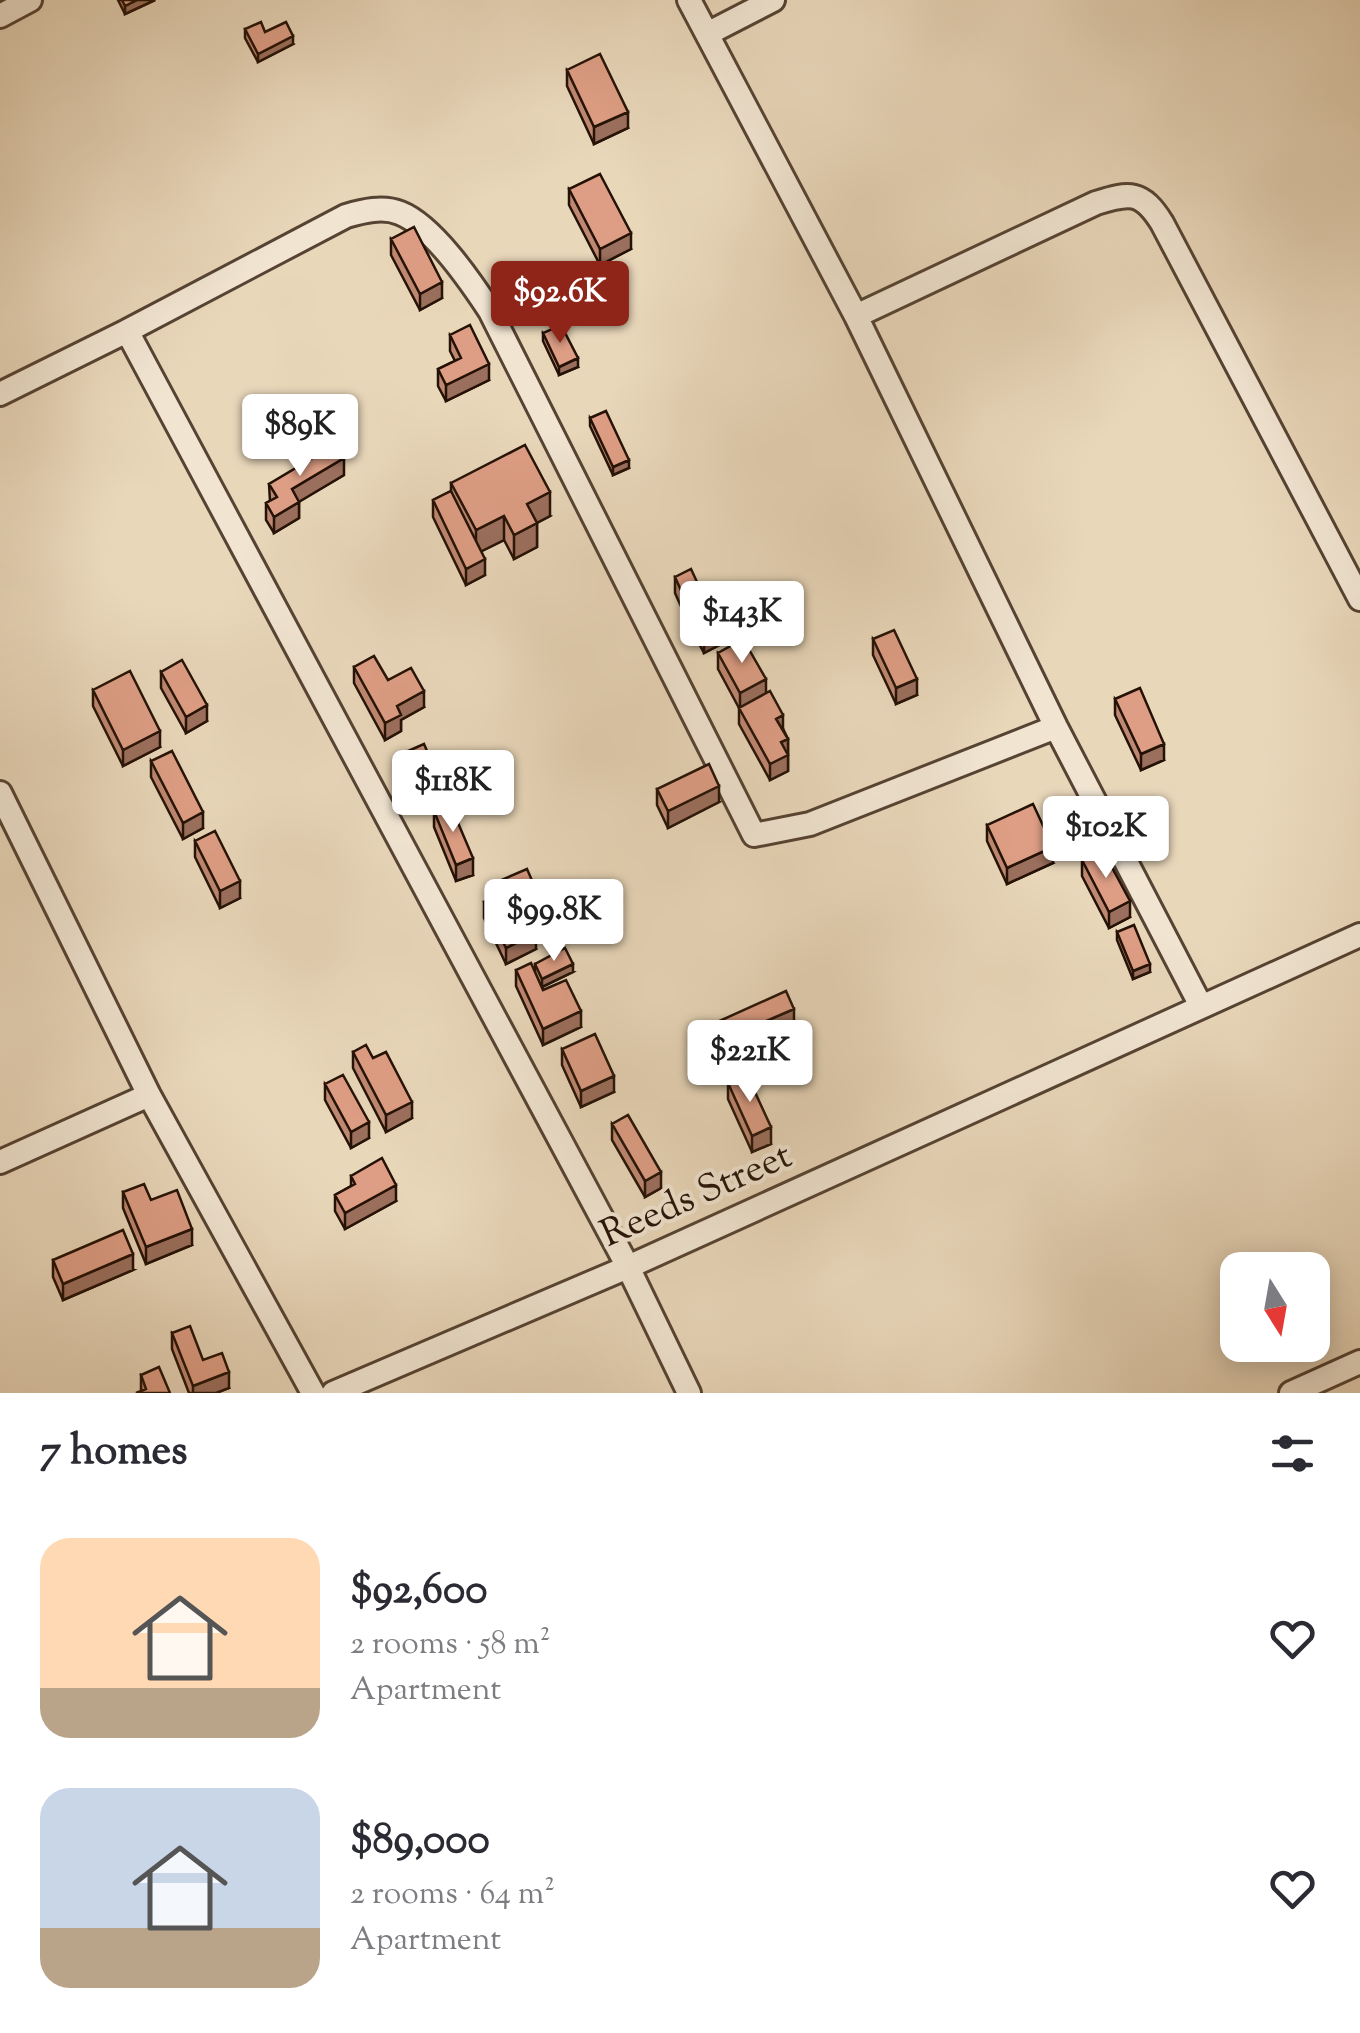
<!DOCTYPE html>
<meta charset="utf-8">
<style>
body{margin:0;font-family:"Sorts Mill Goudy",serif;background:#f7f7f7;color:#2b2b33;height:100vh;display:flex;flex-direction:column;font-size:38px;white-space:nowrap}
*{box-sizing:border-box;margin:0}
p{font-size:32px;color:#7c7c81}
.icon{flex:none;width:55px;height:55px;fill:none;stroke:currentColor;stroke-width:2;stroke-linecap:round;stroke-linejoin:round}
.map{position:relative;height:1393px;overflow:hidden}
.sheet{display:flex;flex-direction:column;background:#fff;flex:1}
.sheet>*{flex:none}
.needle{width:65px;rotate:169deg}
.tools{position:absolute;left:1220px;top:1252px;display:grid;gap:20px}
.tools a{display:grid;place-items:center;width:110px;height:110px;border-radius:20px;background:#fff;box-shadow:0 5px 25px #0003;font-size:50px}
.price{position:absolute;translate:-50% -85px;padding:0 22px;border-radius:10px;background:#fff;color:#222;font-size:32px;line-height:65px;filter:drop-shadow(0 2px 5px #0008)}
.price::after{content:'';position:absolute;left:50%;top:60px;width:30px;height:22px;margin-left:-15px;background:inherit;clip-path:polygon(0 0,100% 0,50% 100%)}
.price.current{background:#8f2418;color:#fff}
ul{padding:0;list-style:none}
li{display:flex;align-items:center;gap:30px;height:250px;padding:0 40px}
li span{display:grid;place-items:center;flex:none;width:280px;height:200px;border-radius:30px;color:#555}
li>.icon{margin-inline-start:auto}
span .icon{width:120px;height:120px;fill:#fffc;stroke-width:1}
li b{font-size:42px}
h2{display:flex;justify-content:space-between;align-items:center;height:120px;padding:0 40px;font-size:42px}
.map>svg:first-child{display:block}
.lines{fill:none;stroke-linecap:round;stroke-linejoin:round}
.minor-casing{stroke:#564333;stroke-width:28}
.minor{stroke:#f1e5d2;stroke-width:22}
.wall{fill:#bf8872;stroke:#251206;stroke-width:2.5}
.shaded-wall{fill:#9b6f5d;stroke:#251206;stroke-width:2.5}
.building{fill:#de9e85;stroke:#251206;stroke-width:2.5}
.labels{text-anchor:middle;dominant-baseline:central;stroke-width:8;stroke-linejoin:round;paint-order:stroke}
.street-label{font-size:38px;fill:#251206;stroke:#f1e5d2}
</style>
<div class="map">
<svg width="1360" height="1393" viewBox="0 0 1360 1393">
<rect width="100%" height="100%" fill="#e9d7ba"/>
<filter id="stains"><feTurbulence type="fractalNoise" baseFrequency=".002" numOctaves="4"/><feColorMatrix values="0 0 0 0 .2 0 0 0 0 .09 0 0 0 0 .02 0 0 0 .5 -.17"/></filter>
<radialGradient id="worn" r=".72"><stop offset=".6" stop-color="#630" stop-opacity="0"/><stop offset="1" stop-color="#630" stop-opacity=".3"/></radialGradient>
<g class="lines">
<defs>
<path id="minor" d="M689,0L856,316L1056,727L1201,1006
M0,16L30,0
M707,34L773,0
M856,316L1096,203C1130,192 1142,191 1162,223L1360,599
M127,331L628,1267L689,1393
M0,394L127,331L346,216C363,211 383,206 400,213C433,226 471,282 490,311L754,835L810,824L1056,727
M0,793L149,1095L313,1393
M0,1162L149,1095
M333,1393L628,1267L1360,935
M1291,1393L1360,1362"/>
</defs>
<use href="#minor" class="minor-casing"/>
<use href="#minor" class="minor"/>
</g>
<path class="wall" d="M118,0H155L125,14Z
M245,29L265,32L293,44L258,62L245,38Z
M567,70L628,128L594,144L567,86Z
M569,189L631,249L600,265L569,205Z
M391,239L442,298L420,310L391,255Z
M543,333L578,367L559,375L543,341Z
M450,335L489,380L446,401L438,386V369L455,361L450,351Z
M590,418L629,468L613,475L590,426Z
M344,475L299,501V518L274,533L266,520V503L270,501L269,484Z
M451,483L550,516L537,523V547L514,559L504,540L481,551L485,575L466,585L433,517V500L451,491Z
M675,577L703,595L725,617L692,631L675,593Z
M697,631L727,641L704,653L697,640Z
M873,639L917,695L896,704L873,655Z
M718,653L766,693L788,739V771L770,780L739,724V708L718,669Z
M354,667L388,680L424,707L401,720V731L385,740L354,683Z
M161,672L207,721L186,733L161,688Z
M93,690L160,747L123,766L93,706Z
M1115,699L1164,760L1141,770L1115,715Z
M406,752L434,767L464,787L423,805L406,768Z
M151,761L203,828L183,839L151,777Z
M657,789L719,802L668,828L657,805Z
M434,811L473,875L456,881L434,827Z
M987,825L1053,863L1007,884L987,841Z
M195,841L240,898L220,908L195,857Z
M1082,860L1130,917L1109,928L1082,876Z
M497,882L534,893L505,906L514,926L536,949L506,964L484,918V902L504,905L497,890Z
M1117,932L1150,972L1133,979L1117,940Z
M535,964L573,972L542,987L543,990L581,1027L543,1045L516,986V970L535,971Z
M715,1023L794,1025L722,1056L715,1039Z
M562,1049L614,1092L581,1107L562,1065Z
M353,1052L373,1058L412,1118L386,1132L353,1068Z
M728,1083L771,1144L752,1152L728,1099Z
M325,1084L369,1138L351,1148L325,1100Z
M612,1124L661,1188L645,1197L612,1140Z
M351,1176L396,1201L345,1229L335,1211V1195L351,1186Z
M123,1192L151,1200L192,1245L146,1264L123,1208Z
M53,1260L133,1270L63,1300L53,1277Z
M172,1333L203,1360L229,1388L216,1393H189L172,1349Z
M141,1375L170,1393L141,1391Z"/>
<path class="shaded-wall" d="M137,0H155L125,14V6Z
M293,36V44L258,62V54Z
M628,112V128L594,144V127Z
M631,233V249L600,265V249Z
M442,282V298L420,310V294Z
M578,358V367L559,375V367Z
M489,364V380L446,401V385Z
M344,458V475L292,506V489Z
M629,460V468L613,475V467Z
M550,492V516L527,528V504Z
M299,502V518L274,533V517Z
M504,516V540L476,554V530Z
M537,523V547L514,559V535Z
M485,559V575L466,585V569Z
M725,601V617L692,631V615Z
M727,633V641L704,653V645Z
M766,679V695L740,709V693Z
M917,679V695L896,704V688Z
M424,691V707L401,720V731L385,740V723L397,706Z
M207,705V721L186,733V717Z
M783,715V731L776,719Z
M160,731V747L123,766V750Z
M788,739V771L770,780V764L781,742Z
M1164,744V760L1141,770V754Z
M464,771V787L423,805V789Z
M719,786V802L668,828V811Z
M203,812V828L183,839V823Z
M1053,847V863L1007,884V868Z
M473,858V875L456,881V865Z
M240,881V898L220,908V891Z
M534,885V893L504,906V898Z
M1130,901V917L1109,928V912Z
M536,933V949L506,964V948Z
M573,964V972L542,987V979Z
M1150,964V972L1133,979V971Z
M794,1009V1025L722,1056V1040Z
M581,1011V1027L543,1045V1029Z
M614,1076V1092L581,1107V1091Z
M412,1102V1118L386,1132V1115Z
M369,1122V1138L351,1148V1132Z
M771,1127V1144L752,1152V1136Z
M661,1172V1188L645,1197V1181Z
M396,1185V1201L345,1229V1213Z
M192,1229V1245L146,1264V1247Z
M133,1254V1270L63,1300V1284Z
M229,1372V1388L216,1393H193V1386Z"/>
<path class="building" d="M122,0H137L125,6Z
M261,22L265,32L286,22L293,36L258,54L245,29Z
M600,54L628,112L594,127L567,70Z
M600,174L631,233L600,249L569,189Z
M414,227L442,282L420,294L391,239Z
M470,325L489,364L446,385L438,369L461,358L450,335Z
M561,325L578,358L559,367L543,333Z
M606,411L629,460L613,467L590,418Z
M336,444L344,458L292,489L299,502L274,517L266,503L277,497L269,484Z
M525,445L550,492L527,504L537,523L514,535L504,516L476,530L451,483Z
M451,491L485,559L466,569L433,500Z
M691,569L703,595L720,588L725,601L692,615L675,577Z
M721,620L727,633L704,645L697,631Z
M894,630L917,679L896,688L873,639Z
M743,639L766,679L740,693L718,653Z
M374,656L388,680L411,668L424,691L397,706L401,715L385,723L354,667Z
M182,660L207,705L186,717L161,672Z
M130,671L160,731L123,750L93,690Z
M1140,688L1164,744L1141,754L1115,699Z
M770,691L783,715L776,719L788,739L781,742L788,755L770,764L739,708Z
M424,744L434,767L458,756L464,771L423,789L406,752Z
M172,751L203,812L183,823L151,761Z
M709,764L719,786L668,811L657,789Z
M450,804L473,858L456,865L434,811Z
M1033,804L1053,847L1007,868L987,825Z
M215,831L240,881L220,891L195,841Z
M1102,849L1130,901L1109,912L1082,860Z
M527,869L534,885L504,898L497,882Z
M498,894L514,926L529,918L536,933L506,948L484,902Z
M1134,925L1150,964L1133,971L1117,932Z
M565,948L573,964L542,979L535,964Z
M531,963L543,990L566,980L581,1011L543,1029L516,970Z
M786,991L794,1009L722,1040L715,1023Z
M595,1034L614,1076L581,1091L562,1049Z
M366,1045L373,1058L386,1052L412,1102L386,1115L353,1052Z
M343,1075L369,1122L351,1132L325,1084Z
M747,1075L771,1127L752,1136L728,1083Z
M628,1115L661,1172L645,1181L612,1124Z
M382,1158L396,1185L345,1213L335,1195L355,1184L351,1176Z
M144,1184L151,1200L177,1190L192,1229L146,1247L123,1192Z
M123,1230L133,1254L63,1284L53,1260Z
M190,1326L203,1360L222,1353L229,1372L193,1386L172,1333Z
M159,1367L170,1393H136L146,1389L141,1375Z"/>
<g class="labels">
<g class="street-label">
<text transform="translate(697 1197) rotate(-24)">Reeds Street</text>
</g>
</g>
<rect width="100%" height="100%" filter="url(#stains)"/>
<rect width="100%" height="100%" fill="url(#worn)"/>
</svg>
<div class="tools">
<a><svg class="needle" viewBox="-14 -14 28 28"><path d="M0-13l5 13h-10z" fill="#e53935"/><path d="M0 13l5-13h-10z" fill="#7c7c81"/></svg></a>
</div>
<b class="price current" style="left:560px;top:346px">$92.6K</b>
<b class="price" style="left:300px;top:479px">$89K</b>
<b class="price" style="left:742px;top:666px">$143K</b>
<b class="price" style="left:453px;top:835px">$118K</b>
<b class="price" style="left:1106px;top:881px">$102K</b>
<b class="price" style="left:554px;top:964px">$99.8K</b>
<b class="price" style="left:750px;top:1105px">$221K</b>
</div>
<section class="sheet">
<h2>7 homes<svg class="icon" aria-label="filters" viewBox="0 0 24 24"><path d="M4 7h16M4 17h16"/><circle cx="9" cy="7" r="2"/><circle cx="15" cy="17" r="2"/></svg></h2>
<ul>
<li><span style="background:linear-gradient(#ffd9b3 75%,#b9a48a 0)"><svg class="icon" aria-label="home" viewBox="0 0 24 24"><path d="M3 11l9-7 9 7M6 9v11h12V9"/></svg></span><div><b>$92,600</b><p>2 rooms · 58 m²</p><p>Apartment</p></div><svg class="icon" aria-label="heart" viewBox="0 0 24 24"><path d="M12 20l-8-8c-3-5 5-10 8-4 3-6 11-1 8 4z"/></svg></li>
<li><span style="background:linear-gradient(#c9d6e8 70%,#b9a48a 0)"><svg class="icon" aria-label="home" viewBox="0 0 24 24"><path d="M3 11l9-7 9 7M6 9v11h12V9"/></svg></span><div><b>$89,000</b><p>2 rooms · 64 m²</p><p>Apartment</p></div><svg class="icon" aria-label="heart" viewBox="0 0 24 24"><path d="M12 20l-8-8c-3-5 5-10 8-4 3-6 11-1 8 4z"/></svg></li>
</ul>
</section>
